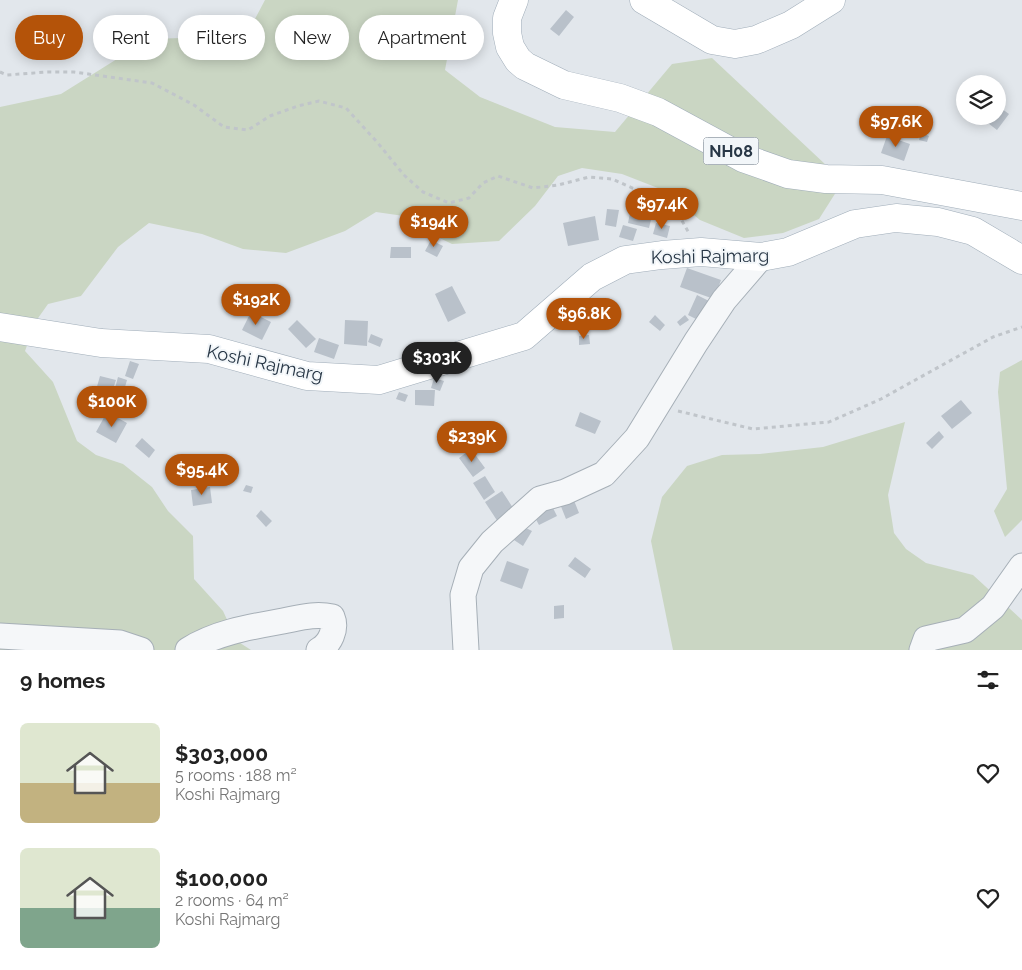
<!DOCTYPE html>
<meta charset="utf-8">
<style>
body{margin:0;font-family:Raleway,sans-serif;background:#f6f6f6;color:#222;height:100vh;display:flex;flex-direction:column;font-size:19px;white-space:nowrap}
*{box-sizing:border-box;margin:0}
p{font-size:16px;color:#767676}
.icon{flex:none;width:28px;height:28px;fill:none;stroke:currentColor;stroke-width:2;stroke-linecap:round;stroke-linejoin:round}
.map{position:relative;height:650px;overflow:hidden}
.panel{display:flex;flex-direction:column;background:#fff;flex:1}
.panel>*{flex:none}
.hud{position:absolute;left:15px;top:15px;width:500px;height:45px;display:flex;gap:10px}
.tools{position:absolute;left:956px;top:75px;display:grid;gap:10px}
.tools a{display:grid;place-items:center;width:50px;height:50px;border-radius:50%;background:#fff;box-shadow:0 2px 12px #0003;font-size:25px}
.price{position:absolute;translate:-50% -42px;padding:0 11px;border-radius:18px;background:#b45309;color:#fff;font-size:16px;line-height:32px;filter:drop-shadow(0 1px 2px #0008)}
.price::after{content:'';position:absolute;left:50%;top:30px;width:15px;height:11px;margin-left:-8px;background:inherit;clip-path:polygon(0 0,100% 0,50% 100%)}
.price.active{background:#222;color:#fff}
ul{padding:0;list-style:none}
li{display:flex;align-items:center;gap:15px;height:125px;padding:0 20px}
li span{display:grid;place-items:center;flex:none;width:140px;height:100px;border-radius:8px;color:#555}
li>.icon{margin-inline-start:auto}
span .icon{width:60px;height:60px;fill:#fffc;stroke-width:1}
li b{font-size:21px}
h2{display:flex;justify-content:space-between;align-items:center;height:60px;padding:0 20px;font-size:21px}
.pill{padding:0 18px;border-radius:22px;background:#fff;box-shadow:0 2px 12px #0003;font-size:18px;line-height:45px}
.pill.active{background:#b45309;color:#fff}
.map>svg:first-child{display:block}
.green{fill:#cad6c3}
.building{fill:#b9c1ca}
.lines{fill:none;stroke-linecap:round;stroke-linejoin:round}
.minor-casing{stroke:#a6afb7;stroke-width:27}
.major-casing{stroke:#a0adb9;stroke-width:29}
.path{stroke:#c0c5ca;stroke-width:3;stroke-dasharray:4 4;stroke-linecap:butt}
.minor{stroke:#f5f7f9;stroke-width:25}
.major{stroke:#fff;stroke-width:28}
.labels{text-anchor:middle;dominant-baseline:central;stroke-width:4;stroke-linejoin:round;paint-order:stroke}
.shield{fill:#f2f6f9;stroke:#65707c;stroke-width:1}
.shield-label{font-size:16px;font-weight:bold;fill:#283746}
.street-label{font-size:18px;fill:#283746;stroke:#f2f6f9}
</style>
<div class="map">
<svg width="1022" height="650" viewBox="0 0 1022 650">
<rect width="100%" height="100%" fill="#e2e7ec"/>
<path class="green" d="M265,0H458L445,70L480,97L555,127L615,132L672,64L712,58L827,166L838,189L819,219L783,233L744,238L700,220L663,190L622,174L582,168L558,176L535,206L499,241L452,244L421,229L404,216L376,212L345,231L286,253L243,249L202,234L149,223L118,247L81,296L48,304L36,321L25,351L53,382L77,441L96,455L123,464L152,487L168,511L193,536L194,579L223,611L237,641L251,650H0V107L61,94L149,39L246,36Z
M1022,360V520L1005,537L994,511L1007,489L998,392L1000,372Z
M905,422L888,495L894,533L906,549L926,563L973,575L1022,620V650H673L651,541L662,497L687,466L722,455L760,454L823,447Z"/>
<path class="building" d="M566,10L574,17L559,36L550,29Z
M998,106L1009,114L997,130L984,120L986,116H998Z
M921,133L929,136L927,142L919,140Z
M887,136L910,144L904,161L881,153Z
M632,203L654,207L649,228L628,223Z
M607,209L619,210L616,227L605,225Z
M595,216L599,240L568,246L563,223Z
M656,223L670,226L667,238L653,234Z
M623,225L637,229L633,241L619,237Z
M431,240L443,246L437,257L425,251Z
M391,247H411V258H390Z
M687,268L721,280L714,299L680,287Z
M452,286L466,313L448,322L435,294Z
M697,295L711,302L702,322L688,315Z
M593,311L595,325L576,328L574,314Z
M251,312L271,322L262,340L242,330Z
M655,315L665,325L660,331L649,322Z
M685,315L689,320L680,326L677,322Z
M297,320L316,339L306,348L288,329Z
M345,320L368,321L367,346L344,344Z
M371,334L383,339L380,347L368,342Z
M589,335L590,344L579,345V336Z
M319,338L339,345L334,359L314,352Z
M130,361L139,364L133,379L125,376Z
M100,376L116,380L109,401L94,397Z
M118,377L127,380L123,394L114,392Z
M434,378L444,381L440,391L431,388Z
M415,390H435L434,406L415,405Z
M399,392L408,395L405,402L396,399Z
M961,400L972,413L952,429L941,416Z
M107,412L127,423L116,443L96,432Z
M580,412L601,421L595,434L575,426Z
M939,431L944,437L932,449L926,443Z
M142,438L155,450L149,458L135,446Z
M471,449L485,468L473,477L459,458Z
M485,476L495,492L484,500L473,483Z
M246,485L253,487L251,493L243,491Z
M210,487L212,503L193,506L191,490Z
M502,491L515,511L498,522L485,502Z
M573,498L579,513L566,519L560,504Z
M551,504L557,516L539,525L533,514Z
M261,510L272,521L266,527L256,516Z
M522,526L532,531L523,546L514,540Z
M575,557L591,569L585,578L568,566Z
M507,561L529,569L522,589L500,581Z
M564,605V618L554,619V606Z"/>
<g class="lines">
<defs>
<path id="minor" d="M0,636L120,643L141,650
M188,650C217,632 250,627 283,621C299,618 315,613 332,617C337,629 330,644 319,650
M466,650L463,595L471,568L492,542L540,499L565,492L604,474L637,438L696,342L724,300L761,257
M922,650L926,639L965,630L993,607L1022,566"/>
<path id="major" d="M514,0L507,18V33L510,47L518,60L525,66L564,85L620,98L658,112L743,158L788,174L826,179L882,180L1022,206
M644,0L712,40L735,44L756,40L791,25L831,0
M0,327L101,343L209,349L307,376L379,380L524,336L592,277L625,260L662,255L701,252L761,257L788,252L855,224L896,218L938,222L973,231L1022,260"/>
</defs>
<use href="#minor" class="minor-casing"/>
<use href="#major" class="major-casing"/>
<path class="path" d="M0,72L7,75L47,72H74L152,83L194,105L224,127L248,130L270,116L298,106L319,101L346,108L377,142L404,175L423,192L449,203L469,198L483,183L498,176L533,188L558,185L589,177L612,179L648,195L677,212L689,233
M678,411L753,429L829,422L881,399L993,337L1022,327"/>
<use href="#minor" class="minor"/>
<use href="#major" class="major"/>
</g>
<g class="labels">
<rect class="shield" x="703.5" y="137.5" width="55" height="27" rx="4"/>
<g class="shield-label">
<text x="731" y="151">NH08</text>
</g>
<g class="street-label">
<text transform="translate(710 256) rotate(-1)">Koshi Rajmarg</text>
<text transform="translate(265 363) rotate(12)">Koshi Rajmarg</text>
</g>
</g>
</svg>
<div class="tools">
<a><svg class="icon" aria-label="layers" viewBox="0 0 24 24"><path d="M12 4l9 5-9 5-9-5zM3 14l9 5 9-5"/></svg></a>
</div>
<b class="price" style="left:896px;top:148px">$97.6K</b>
<b class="price" style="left:662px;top:230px">$97.4K</b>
<b class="price" style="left:434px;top:248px">$194K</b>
<b class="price" style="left:256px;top:326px">$192K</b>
<b class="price" style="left:584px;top:340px">$96.8K</b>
<b class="price active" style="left:437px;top:384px">$303K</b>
<b class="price" style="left:112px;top:428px">$100K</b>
<b class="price" style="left:472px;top:463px">$239K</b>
<b class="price" style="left:202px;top:496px">$95.4K</b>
<div class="hud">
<a class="pill active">Buy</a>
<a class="pill">Rent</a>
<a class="pill">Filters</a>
<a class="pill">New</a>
<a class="pill">Apartment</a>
</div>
</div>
<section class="panel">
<h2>9 homes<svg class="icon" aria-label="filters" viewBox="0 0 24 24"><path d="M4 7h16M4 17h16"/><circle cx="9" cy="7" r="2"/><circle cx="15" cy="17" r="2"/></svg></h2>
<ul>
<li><span style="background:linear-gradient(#dfe7d0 60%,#c2b280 0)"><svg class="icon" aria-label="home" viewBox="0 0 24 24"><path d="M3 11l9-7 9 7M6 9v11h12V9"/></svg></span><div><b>$303,000</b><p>5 rooms · 188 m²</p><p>Koshi Rajmarg</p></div><svg class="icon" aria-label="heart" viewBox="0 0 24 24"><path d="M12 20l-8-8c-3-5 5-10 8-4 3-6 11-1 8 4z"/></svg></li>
<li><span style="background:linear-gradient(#dfe7d0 60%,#7fa58c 0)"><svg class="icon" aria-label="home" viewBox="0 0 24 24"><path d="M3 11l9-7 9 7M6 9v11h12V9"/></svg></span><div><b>$100,000</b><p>2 rooms · 64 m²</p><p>Koshi Rajmarg</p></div><svg class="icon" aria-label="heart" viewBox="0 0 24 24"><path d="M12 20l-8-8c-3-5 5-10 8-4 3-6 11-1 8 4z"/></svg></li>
</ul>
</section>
